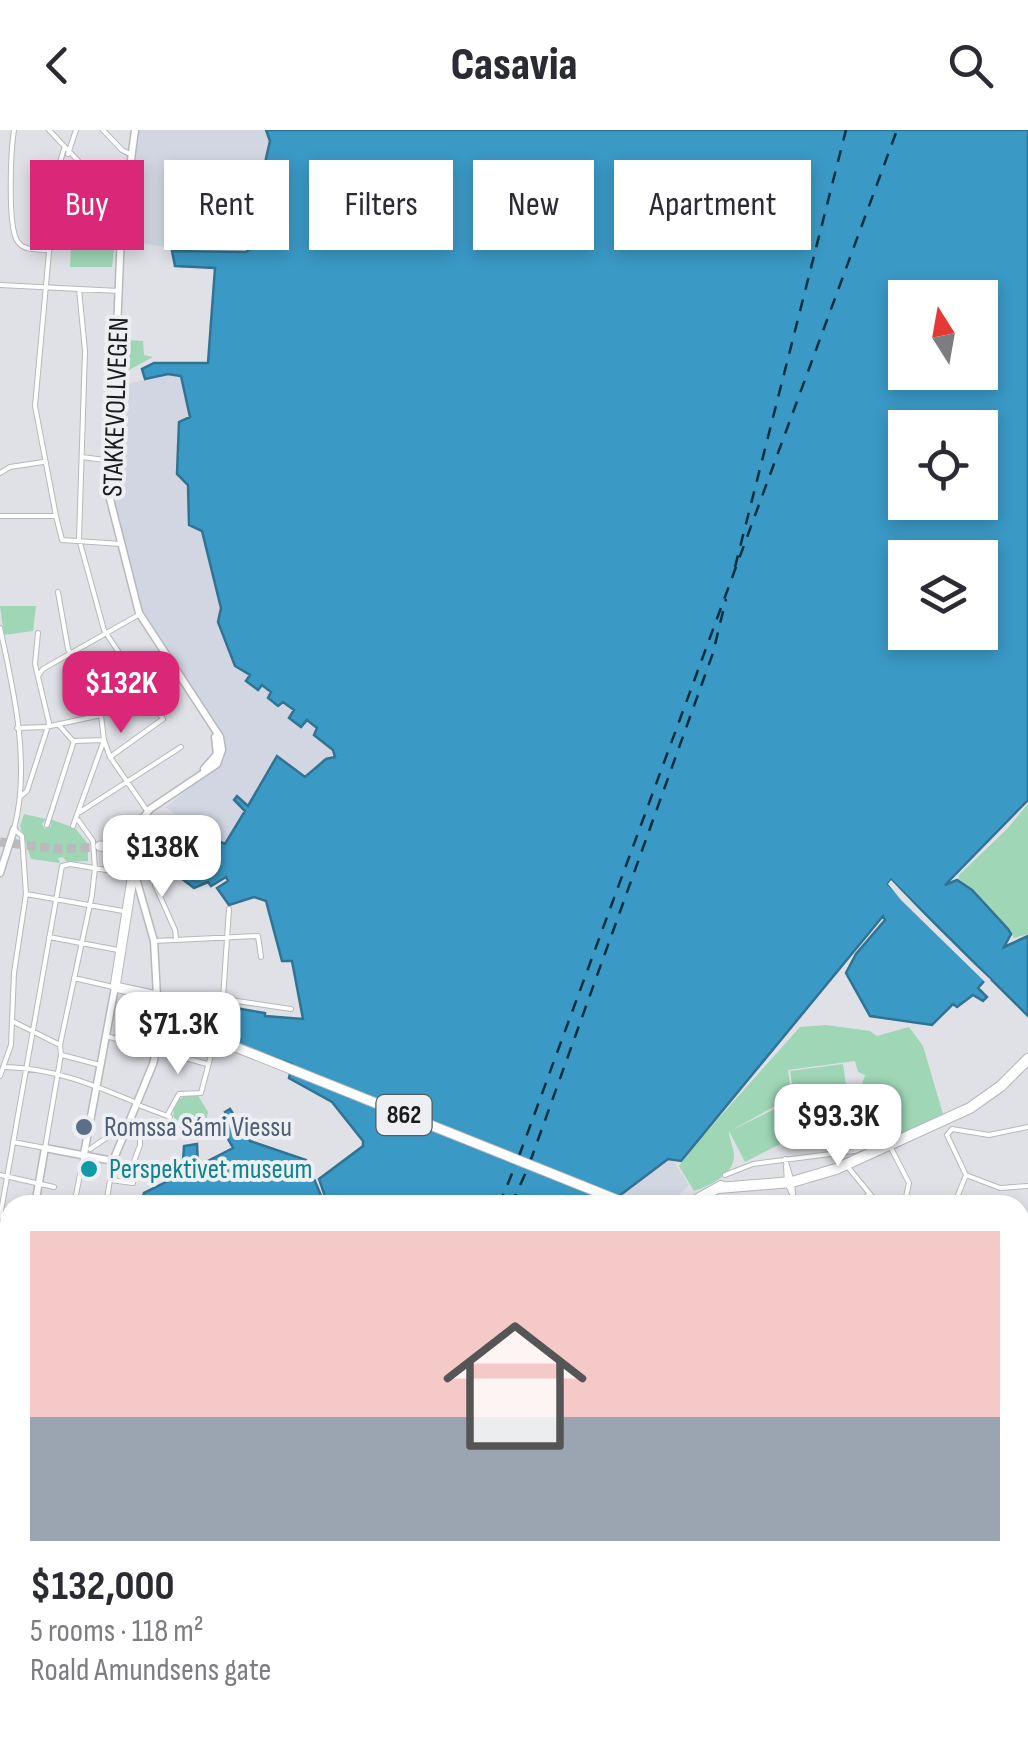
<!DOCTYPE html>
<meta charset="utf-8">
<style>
body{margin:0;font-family:"Sofia Sans Condensed",sans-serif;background:#f7f7f7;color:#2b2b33;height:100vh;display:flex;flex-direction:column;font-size:38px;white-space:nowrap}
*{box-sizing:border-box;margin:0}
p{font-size:32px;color:#7c7c81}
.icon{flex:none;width:55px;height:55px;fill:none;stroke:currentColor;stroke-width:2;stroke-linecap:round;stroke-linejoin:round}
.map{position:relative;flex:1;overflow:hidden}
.drawer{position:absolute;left:0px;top:1065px;width:1030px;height:552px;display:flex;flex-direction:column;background:#fff;border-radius:30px 30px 0 0;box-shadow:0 5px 15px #0003}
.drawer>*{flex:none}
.hud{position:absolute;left:30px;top:30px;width:970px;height:90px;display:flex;gap:20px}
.needle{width:65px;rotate:349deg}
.controls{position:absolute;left:888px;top:150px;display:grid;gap:20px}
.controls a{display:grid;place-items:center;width:110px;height:110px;border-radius:0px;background:#fff;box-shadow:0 5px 15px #0003;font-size:50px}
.price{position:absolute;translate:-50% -85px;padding:0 22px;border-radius:20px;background:#fff;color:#222;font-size:32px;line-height:65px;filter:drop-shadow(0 2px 5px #0008)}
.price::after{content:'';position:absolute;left:50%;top:60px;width:30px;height:22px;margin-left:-15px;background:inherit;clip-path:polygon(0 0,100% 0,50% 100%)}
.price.active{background:#db2777;color:#fff}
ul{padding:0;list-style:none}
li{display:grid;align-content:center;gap:20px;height:530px;padding:0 30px}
li span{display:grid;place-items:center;height:310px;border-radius:0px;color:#555}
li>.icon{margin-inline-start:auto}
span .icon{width:180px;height:180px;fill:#fffc;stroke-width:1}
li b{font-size:42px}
.tag{padding:0 35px;border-radius:0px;background:#fff;box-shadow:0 5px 15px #0003;font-size:35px;line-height:90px}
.tag.active{background:#db2777;color:#fff}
header{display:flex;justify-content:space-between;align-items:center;height:130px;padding:0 30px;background:#fff;font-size:45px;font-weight:800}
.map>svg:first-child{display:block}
.built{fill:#d2d6e2}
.green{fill:#9ed6b6}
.water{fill:#3a99c5;stroke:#317393;stroke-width:2.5;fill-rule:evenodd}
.pier{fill:#e0e1e6}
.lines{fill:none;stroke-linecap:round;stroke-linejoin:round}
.ferry{stroke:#042f42;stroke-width:2.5;stroke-dasharray:12 10;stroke-linecap:butt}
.primary-tunnel{stroke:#b9b9be;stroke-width:9;stroke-dasharray:9 4.5;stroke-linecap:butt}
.pedestrian-casing{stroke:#b7b8bd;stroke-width:6}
.minor-casing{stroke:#b7b8bd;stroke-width:6}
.tertiary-casing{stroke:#b7b8bd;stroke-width:9}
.primary-casing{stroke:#b7b8bd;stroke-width:11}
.trunk-casing{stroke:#b7b8bd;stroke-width:12}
.pedestrian{stroke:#fff;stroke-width:4}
.minor{stroke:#fff;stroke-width:4}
.tertiary{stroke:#fff;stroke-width:6}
.primary{stroke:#fff;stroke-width:9}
.trunk{stroke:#fff;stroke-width:10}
.primary-bridge-casing{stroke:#b7b8bd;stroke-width:11;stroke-linecap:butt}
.primary-bridge{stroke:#fff;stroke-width:9}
.service-dot{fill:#5c6f8a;stroke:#edeff3;stroke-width:4}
.culture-dot{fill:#0f9aa8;stroke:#edeff3;stroke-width:4}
.labels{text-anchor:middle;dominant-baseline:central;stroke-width:8;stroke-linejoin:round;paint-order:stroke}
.shield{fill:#edeff3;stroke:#5a5b5d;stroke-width:2.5}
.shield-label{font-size:25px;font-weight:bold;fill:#1b1b1d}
.street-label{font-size:28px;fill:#1b1b1d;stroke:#edeff3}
.service-label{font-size:28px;fill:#4e5e75;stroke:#edeff3;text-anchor:start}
.culture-label{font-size:28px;fill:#0d838f;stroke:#edeff3;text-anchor:start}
</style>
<header><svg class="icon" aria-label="back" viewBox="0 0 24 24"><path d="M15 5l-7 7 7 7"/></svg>Casavia<svg class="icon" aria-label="search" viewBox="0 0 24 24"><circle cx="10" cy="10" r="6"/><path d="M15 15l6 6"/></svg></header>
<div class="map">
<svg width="1028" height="1617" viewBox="0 0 1028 1617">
<rect width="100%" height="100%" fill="#e0e1e6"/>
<path class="built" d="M137,0H266L270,10L264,37L267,111L262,118L251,117L246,122H202L124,111L118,256L168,244L181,245L190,287L179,292L177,344L188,355L210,426L221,478L218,493L235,536L250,546L258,560L261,555L271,563L268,568L278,576L282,571L295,581L290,587L306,590L318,599L314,606L333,621L335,627L304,647L277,627L248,676L234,669L245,681L223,715L199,703L166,677L223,631L225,611L159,506L149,498L134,462L112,378L122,111Z
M668,1029H672L689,1055L668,1075H615V1069Z
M514,1608H627L617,1617H507Z"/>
<path class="green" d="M72,94L117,97L112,137H70Z
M126,210L143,211L144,225L153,227L127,241L126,255Z
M0,476H36L33,501L4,505Z
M1028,674V804L1014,808L1011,804L1004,816L1028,806V852L941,760L950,742L946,756L958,751L959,745L1007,699Z
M24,684L46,689L42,694L45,699L51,696L50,689L75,698L88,714V731L67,732L63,727L58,728L60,733L31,729L20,696Z
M169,868L218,879L214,896C196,895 172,895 162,871Z
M826,895L870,901L877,906L909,897L923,916L943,984L885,1011L876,1004L851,1017L849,1012C867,995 872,977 862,954L865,945L858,942L855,931L788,940L791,963L786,970L730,1001L781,976L796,1006L745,1032L729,1001C729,1008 733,1016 734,1024C735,1045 710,1055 694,1061L679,1036L692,1018L800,897Z
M843,934L848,968L795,976L790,941Z
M197,964L208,982L206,992L188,1000L177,999C169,977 174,966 197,964Z
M848,973L851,999L808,1004L805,978Z
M1028,1539V1617H940L945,1608H1020V1543Z"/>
<path class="water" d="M266,0H1028V670L945,755L957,750L972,760L1008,799L1011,804L1004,817L1028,806V886L891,750L888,754L985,850L978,858L987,867L983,871L973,865L957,877L953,874L932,895L870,886L846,843L856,824L885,790L883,786L681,1031L668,1029L615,1069L603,1064L600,1075H328L319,1049L363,1016V1011L332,972L289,948L292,934L220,908L229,877L265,883V886L303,889L292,831H282L266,771L254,767L229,775L217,758L228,751L226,747L211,756L208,752L194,758L181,748L187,718H195L199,703L225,714L245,681L234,670L237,666L248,676L277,626L305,647L326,629L335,627L333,620L314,605L317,598L307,590L301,597L289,588L294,580L283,572L278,576L268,568L271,562L262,555L258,560L246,551L250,545L235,536L218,492L221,478L202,401L189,395L188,355L177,344L179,292L190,287L181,246L168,244L145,249L142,239L154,233H208L215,138L175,136L172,121L246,122L256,115L262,118L267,111L264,37L270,11ZM905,168H980V242H905ZM905,298H980V372H905ZM905,428H980V502H905Z
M230,979L250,1011L306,1030L325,1075H140L144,1063L176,1047V1037H181L182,1044L195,1037L183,1033L184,1016L197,1014L198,1036L233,1018L218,991L224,987L230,992L225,982Z
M10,1580V1608H514L507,1617H11L0,1603V1588Z"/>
<path class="pier" d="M891,750L957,819L991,850L985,852L901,770L888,754Z"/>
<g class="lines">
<path class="ferry" d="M735,437L846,0
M519,1026L897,0
M530,1032L713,523L726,469
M499,1075L516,1034
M511,1075L527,1040
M195,1617L197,1608
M208,1617L209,1608
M220,1617L221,1608
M249,1617L252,1608"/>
<path class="primary-tunnel" d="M0,712L60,719L97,717"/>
<defs>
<path id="pedestrian" d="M90,1019L118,1000H125
M74,1075L84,1024"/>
<path id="minor" d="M14,0C11,19 7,98 18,112C24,121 38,119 48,120
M49,0L98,52L127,56
M103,0L122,20L132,25
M68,24L76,0
M0,155L119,161
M79,159L85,221L79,409L104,500L163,589L110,627
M82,327L112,331
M0,343L10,337L43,332
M0,386H56L62,410L121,414
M56,386L35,276L56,45L64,19
M58,462L68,519L101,585
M0,498C14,561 31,636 14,699L22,706L26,764L14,843L11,915L0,946
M38,546L43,539L140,484
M58,594L73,611L104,610L110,627L148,682
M17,598L46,597L101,585L104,610L73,696
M20,667L27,661L49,593L35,534L38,503
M80,682L181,617
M47,695L74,611
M137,709L150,717L155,725V755L175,800L176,809
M26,764L123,781
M49,807L118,820
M154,811L258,806L261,827
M74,848L113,857
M158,866L222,874
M223,869L291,879
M12,891L60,915
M161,896L205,909
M106,906L207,934
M62,925L100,935
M5,937C53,938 94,955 137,973
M141,976L170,987
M1028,997L989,1005L952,999L947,1005L966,1045L1000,1058L1028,1056
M125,1000L186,1001L205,997
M174,1001L168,984L179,964L201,963L222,883L229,779
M13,1012L45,1018L61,925L60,915L92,765L95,738L93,711L78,690
M891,1018L909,1053L906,1067
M785,1029L792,1052L794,1075
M786,1036L787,1053L792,1064
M847,1036L879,1075
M0,1045L54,1057
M725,1045L753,1034L854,1021L882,1011
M110,1050L133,1053L132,1037L140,1015V1002
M106,1075L113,1031
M853,1075L869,1065
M954,1075L966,1045
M0,1087L62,736L70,734L118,742
M1020,1102L1028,1099
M0,1104H10
M1020,1134L1028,1139
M0,1173L10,1174
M1020,1205L1028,1213
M1020,1254L1028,1260
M0,1263L10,1265
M1020,1298L1028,1304
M0,1394L10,1396
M1020,1402L1028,1394
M0,1459L10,1465
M1020,1463L1028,1457
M1020,1506L1028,1500
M774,1617L779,1608
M853,1617L856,1608
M904,1617L908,1608"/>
<path id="tertiary" d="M204,639L217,624L215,607
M127,709L150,679L217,634L222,620L220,607L139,483L110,369L121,104L135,0
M137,709L141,690
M134,741L154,811L157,866
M0,743L14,699
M84,1024L115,857
M35,1075L45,1018L113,1031L153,934L163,891
M0,1216L10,1218
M0,1320L10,1271
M0,1335L10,1337
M1020,1352L1028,1357
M0,1445L10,1417
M615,1617V1610L624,1608
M732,1617L737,1608"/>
<path id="primary" d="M125 713a7 7 0 1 1 14 0a7 7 0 1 1-14 0Z
M100,716L128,719L132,738
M137,718L115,857L157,866L159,890L178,894"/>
<path id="trunk" d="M718,1058L792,1052L836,1039L970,978L1001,956L1028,929
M687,1075L721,1056
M515,1617L522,1608"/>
</defs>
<use href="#pedestrian" class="pedestrian-casing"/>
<use href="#minor" class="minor-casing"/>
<use href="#tertiary" class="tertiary-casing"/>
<use href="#primary" class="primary-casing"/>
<use href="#trunk" class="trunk-casing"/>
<use href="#pedestrian" class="pedestrian"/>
<use href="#minor" class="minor"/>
<use href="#tertiary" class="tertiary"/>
<use href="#primary" class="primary"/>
<use href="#trunk" class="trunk"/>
<defs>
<path id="primary-bridge" d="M178,894L630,1075"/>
</defs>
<use href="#primary-bridge" class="primary-bridge-casing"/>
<use href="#primary-bridge" class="primary-bridge"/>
</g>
<circle class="service-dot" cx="84" cy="997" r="10"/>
<circle class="culture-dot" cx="89" cy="1039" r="10"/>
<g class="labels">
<rect class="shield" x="376.5" y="965" width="55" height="40" rx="8"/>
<g class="shield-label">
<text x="404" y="985">862</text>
</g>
<g class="street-label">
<text transform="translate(116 277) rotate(-88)">STAKKEVOLLVEGEN</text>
</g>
<g class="service-label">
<text x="104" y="997">Romssa Sámi Viessu</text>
</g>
<g class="culture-label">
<text x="109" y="1039">Perspektivet museum</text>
</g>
</g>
</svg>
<div class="controls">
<a><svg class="needle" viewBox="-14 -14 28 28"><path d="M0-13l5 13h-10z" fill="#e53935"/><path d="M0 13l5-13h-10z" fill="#7c7c81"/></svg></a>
<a><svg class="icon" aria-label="locate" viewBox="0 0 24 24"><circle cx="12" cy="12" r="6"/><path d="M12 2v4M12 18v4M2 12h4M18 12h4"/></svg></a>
<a><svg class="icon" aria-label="layers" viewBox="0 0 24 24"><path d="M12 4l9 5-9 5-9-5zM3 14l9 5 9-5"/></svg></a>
</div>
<b class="price active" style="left:121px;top:606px">$132K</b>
<b class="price" style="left:162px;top:770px">$138K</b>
<b class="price" style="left:178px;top:947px">$71.3K</b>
<b class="price" style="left:838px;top:1039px">$93.3K</b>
<div class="hud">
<a class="tag active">Buy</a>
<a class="tag">Rent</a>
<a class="tag">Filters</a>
<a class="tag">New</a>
<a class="tag">Apartment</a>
</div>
<section class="drawer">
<ul>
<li><span style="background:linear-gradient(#f6c9c9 60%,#9aa5b1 0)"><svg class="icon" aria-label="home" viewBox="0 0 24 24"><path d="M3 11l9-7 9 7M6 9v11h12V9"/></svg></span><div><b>$132,000</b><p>5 rooms · 118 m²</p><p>Roald Amundsens gate</p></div></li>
</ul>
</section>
</div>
